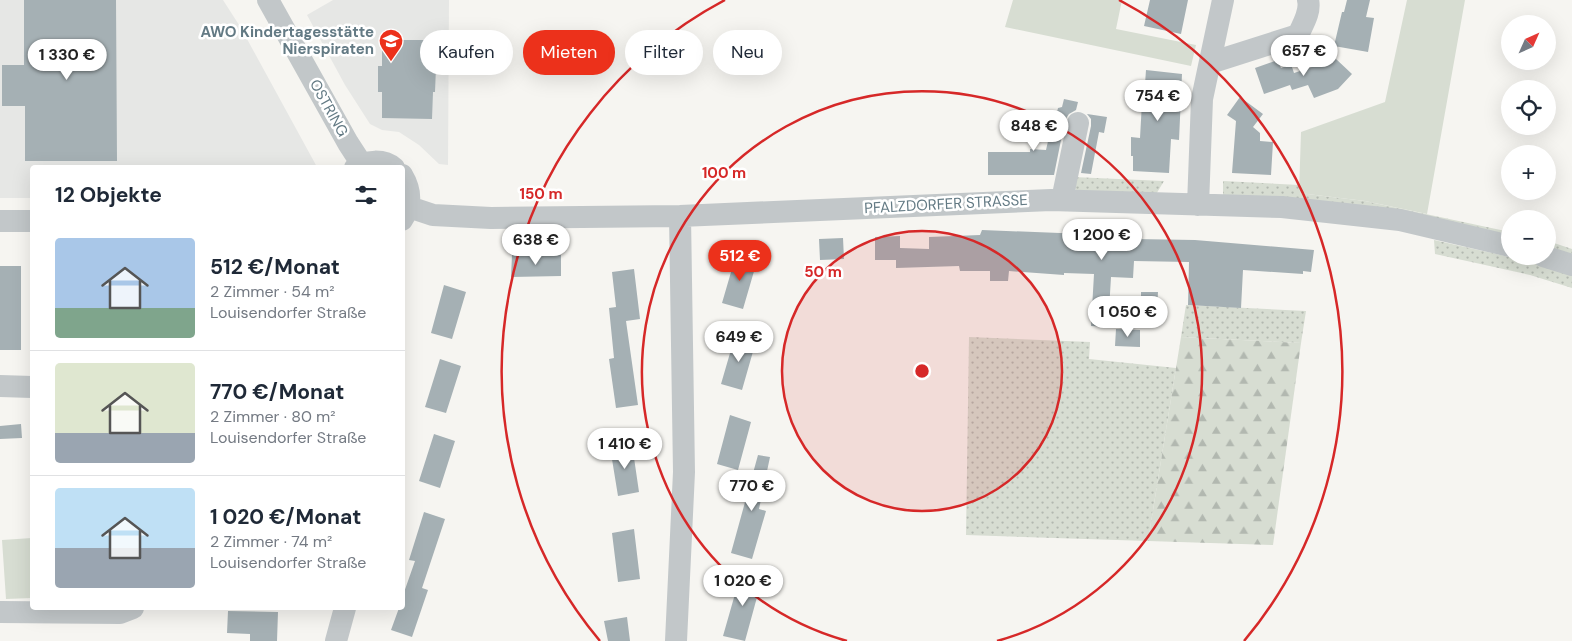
<!DOCTYPE html>
<html lang="de">
<meta charset="utf-8">
<style>
body{margin:0;font-family:"DM Sans",sans-serif;background:#f2f2f3;color:#1f2937;height:100vh;display:flex;flex-direction:column;font-size:19px;white-space:nowrap}
*{box-sizing:border-box;margin:0}
p{font-size:16px;color:#747a83}
.icon{flex:none;width:28px;height:28px;fill:none;stroke:currentColor;stroke-width:2;stroke-linecap:round;stroke-linejoin:round}
.map{position:relative;flex:1;overflow:hidden}
.details{position:absolute;left:30px;top:165px;width:375px;height:445px;display:flex;flex-direction:column;background:#fff;border-radius:5px;box-shadow:0 5px 20px #0002}
.details>*{flex:none}
.banner{position:absolute;left:420px;top:30px;width:475px;height:45px;display:flex;gap:10px}
.needle{width:32px;rotate:45deg}
.tools{position:absolute;left:1501px;top:15px;display:grid;gap:10px}
.tools a{display:grid;place-items:center;width:55px;height:55px;border-radius:50%;background:#fff;box-shadow:0 5px 20px #0002;font-size:25px}
.price{position:absolute;translate:-50% -42px;padding:0 11px;border-radius:18px;background:#fff;color:#222;font-size:16px;line-height:32px;filter:drop-shadow(0 1px 2px #0008)}
.price::after{content:'';position:absolute;left:50%;top:30px;width:15px;height:11px;margin-left:-8px;background:inherit;clip-path:polygon(0 0,100% 0,50% 100%)}
.price.active{background:#ec311b;color:#fff}
ul{padding:0;list-style:none}
li{display:flex;align-items:center;gap:15px;height:125px;padding:0 25px}
li+li{border-top:1px solid #e0e1e3}
li span{display:grid;place-items:center;flex:none;width:140px;height:100px;border-radius:5px;color:#555}
li>.icon{margin-inline-start:auto}
span .icon{width:60px;height:60px;fill:#fffc;stroke-width:1}
li b{font-size:21px}
h2{display:flex;justify-content:space-between;align-items:center;height:60px;padding:0 25px;font-size:21px}
.pill{padding:0 18px;border-radius:22px;background:#fff;box-shadow:0 5px 20px #0002;font-size:18px;line-height:45px}
.pill.active{background:#ec311b;color:#fff}
.map>svg:first-child{display:block}
.built{fill:#e6e7e5}
.grass{fill:url(#grass-dots)}
.forest{fill:url(#forest-firs)}
.park{fill:#d7ddd2}
.building{fill:#a5b0b4}
.lines{fill:none;stroke-linecap:round;stroke-linejoin:round}
.minor{stroke:#c2c7c9;stroke-width:22}
.ring{fill:none;stroke:#d62828;stroke-width:2.5}
.labels{text-anchor:middle;dominant-baseline:central;stroke-width:5;stroke-linejoin:round;paint-order:stroke}
.poi-label{font-size:15px;font-weight:bold;fill:#637a84;stroke:#fff;text-anchor:end}
.street-label{font-size:15px;fill:#637a84;stroke:#fff}
.centre{fill:#d62828;stroke:#fff;stroke-width:2.5}
.ring-label{font-size:15px;text-anchor:middle;font-weight:bold;fill:#d62828;stroke:#fff;stroke-width:5;stroke-linejoin:round;paint-order:stroke}
</style>
<div class="map">
<svg width="1572" height="641" viewBox="0 0 1572 641">
<defs>
<pattern id="grass-dots" width="8" height="8" patternUnits="userSpaceOnUse" patternTransform="scale(1.25)"><rect width="8" height="8" fill="#d7ddd2"/><path d="M2 2h.1M6 6h.1" fill="none" stroke="#b2b8b0" stroke-width="1.8" stroke-linecap="round"/></pattern>
<pattern id="forest-firs" width="22" height="20" patternUnits="userSpaceOnUse" patternTransform="scale(1.25)"><rect width="22" height="20" fill="#d7ddd2"/><path d="M5 1l3.5 6h-7zM16 11l3.5 6h-7z" fill="#b2b8b0"/></pattern>
</defs>
<rect width="100%" height="100%" fill="#f6f5f1"/>
<path class="built" d="M0,0H223L241,28L317,167L32,168V198H0Z
M333,0H449L448,165L439,164L419,145L399,132L382,130L370,124L345,85L307,15Z"/>
<path class="grass" d="M1073,177L1164,181L1155,196L1078,193L1071,183Z
M1223,181L1299,185V193L1365,201L1510,232V239L1223,196Z
M1434,240L1532,262L1572,274V288L1530,275L1435,254Z
M1548,241L1572,249V257L1548,249Z
M1186,305L1306,311L1301,343L1181,337Z
M969,337L1090,342L1089,359L1176,368L1148,541L966,535Z"/>
<path class="forest" d="M1181,337L1301,343L1273,545L1148,541Z"/>
<path class="park" d="M1013,0H1122L1116,29L1196,45L1191,66L1005,27Z
M1407,0H1465L1427,214L1365,201L1299,193L1301,132L1385,102Z
M32,538V598L6,599L2,540Z"/>
<path class="building" d="M24,0H116L117,161H25V106H2V65H24Z
M1150,0H1188L1181,34L1144,26Z
M1347,0H1370L1366,17L1374,18L1368,52L1334,46L1342,12H1344Z
M382,40H433V66L436,67L435,92H433L432,119L382,118V92H378V66H382Z
M1336,59L1352,74L1338,89L1314,98L1308,85L1292,90L1290,85L1264,94L1255,68L1278,60L1281,68L1291,64L1294,73Z
M1146,70L1182,74L1179,140L1171,139L1169,173L1133,171V156H1131V137L1140,138L1143,84H1145Z
M1240,97L1263,114L1253,127L1260,133V141L1273,142L1271,175L1232,173L1236,121L1227,115Z
M1064,99L1078,102L1076,110L1069,114L1065,120L1054,175H988V152H1030V149L1046,150L1054,115L1056,116L1058,108L1062,107Z
M1087,114L1107,117L1104,133L1099,132L1091,174L1081,173L1091,126V119Z
M982,230L1135,236L1134,239L1195,240L1314,250L1311,272L1303,271V274L1243,270L1241,308L1188,305L1189,262L1134,261L1133,278L1111,277L1108,327L1091,326L1094,274L1064,273V275L1009,271L1008,281H990V271H960L959,266L896,268V260H875V237L900,236V248L929,249V237L980,235Z
M843,238L844,259L820,260L819,239Z
M512,255H561V276L511,277Z
M736,255L757,261L743,309L722,303Z
M0,266H21V350H0Z
M634,269L640,319L626,321L638,405L616,408L609,359L614,358L609,308L616,307L612,272Z
M444,285L466,292L452,339L431,333Z
M1141,292H1158L1157,309H1141Z
M1116,329L1140,330V347L1115,346Z
M735,336L756,341L742,390L721,384Z
M440,359L461,366L446,413L425,407Z
M730,415L751,422L738,470L717,464Z
M21,424L22,438L0,439V426Z
M434,434L455,441L440,488L419,481Z
M632,444L639,492L618,496L610,447Z
M758,455L770,457L759,509L766,511L752,559L731,553Z
M424,512L445,519L422,588L428,590L412,637L391,630L399,608H402V598L415,561L409,560Z
M634,529L640,579L618,582L612,533Z
M741,573L762,579L745,641L723,636Z
M228,611L278,612L277,641H250V634L227,633Z
M627,617L630,641H608L604,621Z"/>
<g class="lines">
<path class="minor" d="M268,0L348,143L361,163
M1210,63L1298,35C1303,24 1311,12 1308,0
M355,168C366,160 384,159 394,168
M402,175C411,190 412,205 402,220
M1062,200L1078,123
M1198,205L1202,99L1223,0
M409,207L433,215L491,218L680,216L1051,200L1282,207L1400,220L1510,246
M0,221H32
M1543,256L1572,265
M0,386L32,387
M0,612L120,613L133,608
M336,641L345,608
M676,641L684,472L680,216"/>
</g>
<circle cx="922" cy="371" r="140" fill="#d62828" fill-opacity=".12"/>
<g class="ring">
<circle cx="922" cy="371" r="140"/>
<path d="M847 641A280 280 0 1 1 997 641"/>
<path d="M600 641A420 420 0 0 1 725 0M1119 0A420 420 0 0 1 1244 641"/>
</g>
<defs>
<symbol id="school-pin" viewBox="-11 -11 22 30"><path d="M0 17L-7.5 6A9.5 9.5 0 1 1 7.5 6Z" fill="#ec311b" stroke="#fff"/><path d="M0-5L7-2L0 1L-7-2ZM-4 1L0 2.5L4 1V4Q0 6-4 4Z" fill="#fff"/></symbol>
</defs>
<g fill-rule="evenodd">
<use href="#school-pin" x="377" y="27" width="28" height="38"/>
</g>
<g class="labels">
<g class="poi-label">
<text x="374" y="32">AWO Kindertagesstätte<tspan x="374" dy="17">Nierspiraten</tspan></text>
</g>
<g class="street-label">
<text transform="translate(329 108) rotate(61)">OSTRING</text>
<text transform="translate(946 204) rotate(-3)">PFALZDORFER STRASSE</text>
</g>
</g>
<circle cx="922" cy="371" r="8" class="centre"/>
<g class="ring-label">
<text x="724" y="178">100 m</text>
<text x="541" y="199">150 m</text>
<text x="823" y="277">50 m</text>
</g>
</svg>
<div class="tools">
<a><svg class="needle" viewBox="-14 -14 28 28"><path d="M0-13l5 13h-10z" fill="#e53935"/><path d="M0 13l5-13h-10z" fill="#747a83"/></svg></a>
<a><svg class="icon" aria-label="locate" viewBox="0 0 24 24"><circle cx="12" cy="12" r="6"/><path d="M12 2v4M12 18v4M2 12h4M18 12h4"/></svg></a>
<a>+</a>
<a>−</a>
</div>
<b class="price" style="left:1304px;top:77px">657 €</b>
<b class="price" style="left:67px;top:81px">1 330 €</b>
<b class="price" style="left:1158px;top:122px">754 €</b>
<b class="price" style="left:1034px;top:152px">848 €</b>
<b class="price" style="left:1102px;top:261px">1 200 €</b>
<b class="price" style="left:536px;top:266px">638 €</b>
<b class="price active" style="left:740px;top:282px">512 €</b>
<b class="price" style="left:1128px;top:338px">1 050 €</b>
<b class="price" style="left:739px;top:363px">649 €</b>
<b class="price" style="left:625px;top:470px">1 410 €</b>
<b class="price" style="left:752px;top:512px">770 €</b>
<b class="price" style="left:743px;top:607px">1 020 €</b>
<div class="banner">
<a class="pill">Kaufen</a>
<a class="pill active">Mieten</a>
<a class="pill">Filter</a>
<a class="pill">Neu</a>
</div>
<section class="details">
<h2>12 Objekte<svg class="icon" aria-label="filters" viewBox="0 0 24 24"><path d="M4 7h16M4 17h16"/><circle cx="9" cy="7" r="2"/><circle cx="15" cy="17" r="2"/></svg></h2>
<ul>
<li><span style="background:linear-gradient(#a9c7e8 70%,#7fa58c 0)"><svg class="icon" aria-label="home" viewBox="0 0 24 24"><path d="M3 11l9-7 9 7M6 9v11h12V9"/></svg></span><div><b>512 €/Monat</b><p>2 Zimmer · 54 m²</p><p>Louisendorfer Straße</p></div></li>
<li><span style="background:linear-gradient(#dfe7d0 70%,#9aa5b1 0)"><svg class="icon" aria-label="home" viewBox="0 0 24 24"><path d="M3 11l9-7 9 7M6 9v11h12V9"/></svg></span><div><b>770 €/Monat</b><p>2 Zimmer · 80 m²</p><p>Louisendorfer Straße</p></div></li>
<li><span style="background:linear-gradient(#bfe0f5 60%,#9aa5b1 0)"><svg class="icon" aria-label="home" viewBox="0 0 24 24"><path d="M3 11l9-7 9 7M6 9v11h12V9"/></svg></span><div><b>1 020 €/Monat</b><p>2 Zimmer · 74 m²</p><p>Louisendorfer Straße</p></div></li>
</ul>
</section>
</div>
